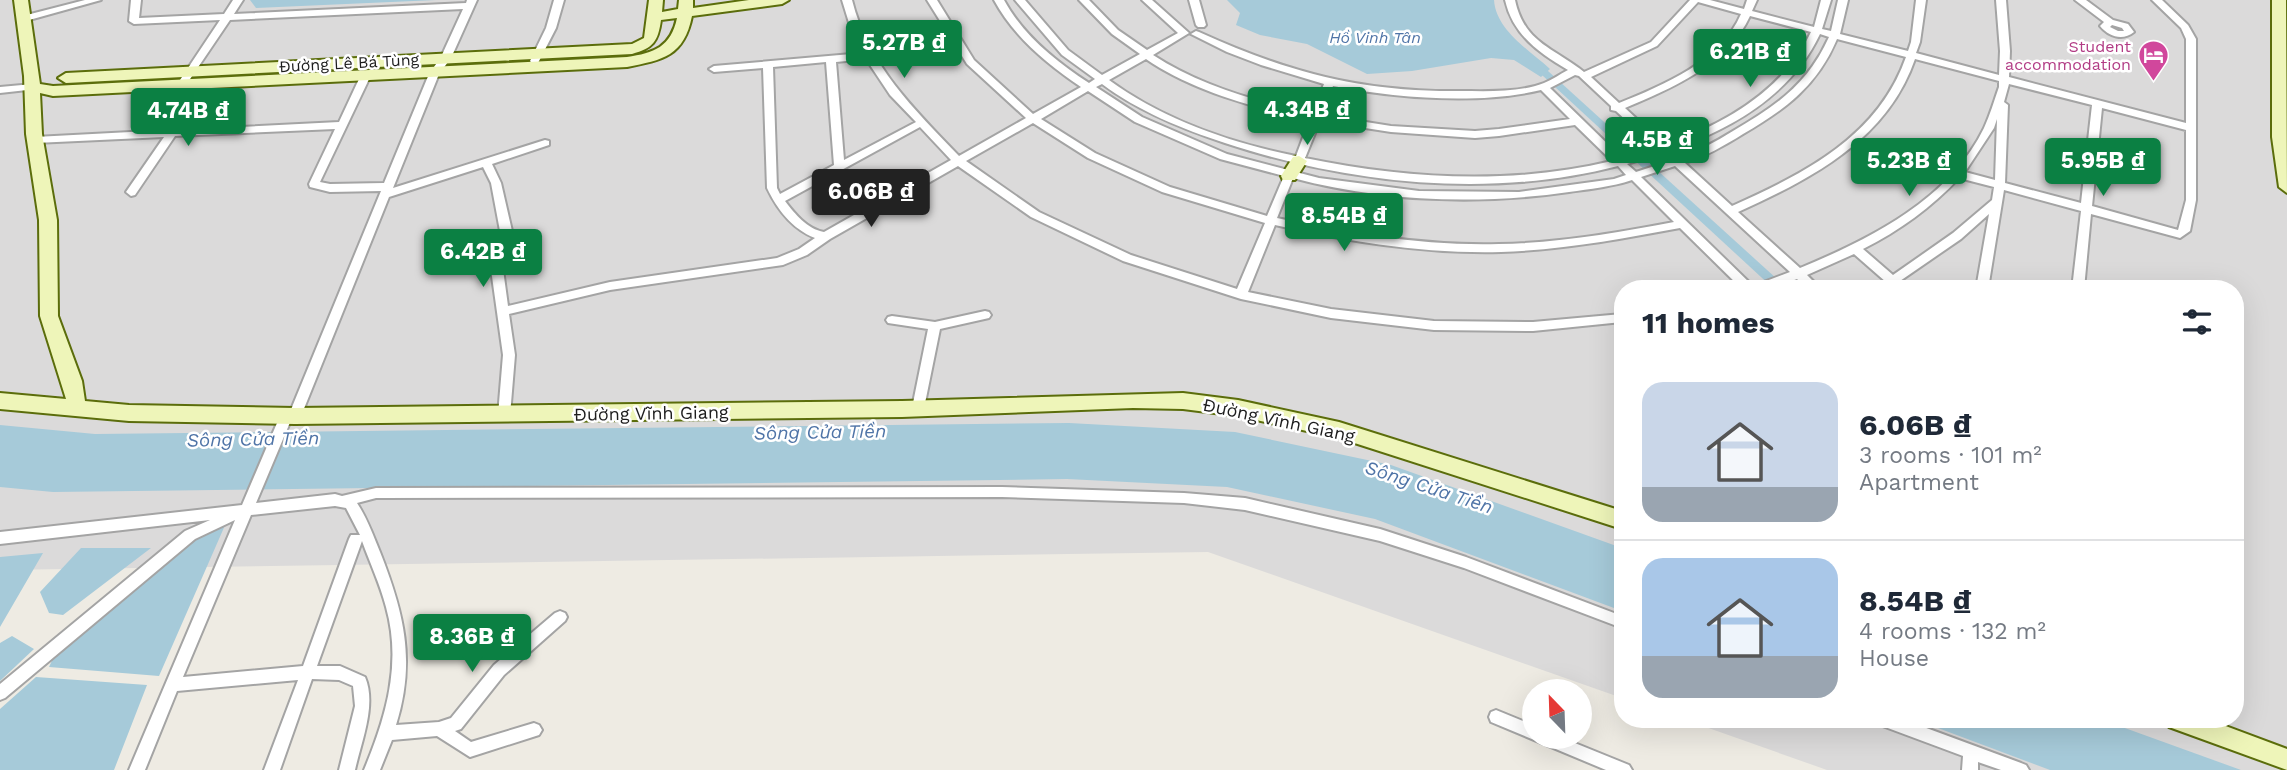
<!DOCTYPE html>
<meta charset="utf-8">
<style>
body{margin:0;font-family:"Work Sans",sans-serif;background:#f6f6f7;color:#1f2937;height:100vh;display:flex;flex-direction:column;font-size:26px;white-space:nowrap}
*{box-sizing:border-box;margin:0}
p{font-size:23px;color:#747a83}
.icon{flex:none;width:38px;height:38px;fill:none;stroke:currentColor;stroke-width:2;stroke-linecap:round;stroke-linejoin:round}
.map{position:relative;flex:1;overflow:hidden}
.side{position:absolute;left:1614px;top:280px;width:630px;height:448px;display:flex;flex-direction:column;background:#fff;border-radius:28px;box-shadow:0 7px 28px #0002}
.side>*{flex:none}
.needle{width:46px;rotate:337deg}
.tools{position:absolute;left:1522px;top:679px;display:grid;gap:14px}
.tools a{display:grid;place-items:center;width:70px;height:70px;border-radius:50%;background:#fff;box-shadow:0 7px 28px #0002;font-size:35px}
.price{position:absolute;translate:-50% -60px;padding:0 16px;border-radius:7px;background:#0b8043;color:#fff;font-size:23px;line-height:46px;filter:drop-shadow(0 2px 4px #0008)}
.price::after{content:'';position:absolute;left:50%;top:42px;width:21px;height:16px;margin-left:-10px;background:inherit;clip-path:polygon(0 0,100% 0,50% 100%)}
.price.on{background:#222;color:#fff}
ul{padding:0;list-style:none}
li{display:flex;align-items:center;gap:21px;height:175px;padding:0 28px}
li+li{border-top:2px solid #e0e1e3}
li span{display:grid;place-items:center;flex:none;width:196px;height:140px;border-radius:21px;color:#555}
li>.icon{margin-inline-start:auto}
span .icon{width:84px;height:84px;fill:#fffc;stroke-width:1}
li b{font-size:30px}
h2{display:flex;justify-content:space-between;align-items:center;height:84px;padding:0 28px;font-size:30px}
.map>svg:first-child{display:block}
.residential{fill:#dbdada}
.water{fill:#a6cad9}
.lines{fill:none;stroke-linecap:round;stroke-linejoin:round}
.canal{fill:#a6cad9;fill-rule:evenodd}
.street-casing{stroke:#a4a4a4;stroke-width:4}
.secondary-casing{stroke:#5b6d0b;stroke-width:4}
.street{fill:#fff;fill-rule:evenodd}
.secondary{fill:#eef5b9;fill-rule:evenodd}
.labels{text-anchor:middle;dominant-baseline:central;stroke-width:5;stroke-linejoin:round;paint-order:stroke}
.far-water-label{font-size:16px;font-style:italic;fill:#4f74a7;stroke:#fff}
.far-hotel-label{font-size:16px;fill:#b23c85;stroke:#fff;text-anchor:end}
.far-street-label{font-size:16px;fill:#1d1d1d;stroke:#fff}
.street-label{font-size:18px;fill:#1d1d1d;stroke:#fff}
.water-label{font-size:19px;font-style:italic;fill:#4f74a7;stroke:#fff}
</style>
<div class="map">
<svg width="2287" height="770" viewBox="0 0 2287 770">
<rect width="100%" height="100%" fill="#eeebe3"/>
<path class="residential" d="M0,0H2287V770H1827L1683,719H2235V289H1622V698L1208,552L0,570Z"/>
<path class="water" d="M250,0H436L256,8Z
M1227,0H1494C1496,30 1529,50 1550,69L1541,77L1514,60L1491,58L1412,71L1367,74L1307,44L1260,35L1236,25L1240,13Z
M1069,423L1235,432L1391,465L1622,548V611L1375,519L1227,487L1067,479L53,492L0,487V425L95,434Z
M226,523L159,676L49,667L55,654L193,538Z
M81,548H151L63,615L49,613L40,592Z
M43,553L0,627V557Z
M12,636L34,649L0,681V643Z
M36,677L147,685L114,770H0V709Z
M1914,719H2100L2241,770H2050Z"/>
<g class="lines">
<path class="canal" d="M1545,70L1548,71L1788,289H1774L1542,75L1540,73Z"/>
<defs>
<path id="street" d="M85,0H101L22,22L17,19L19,17Z
M131,0H141L139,18L224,14L233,0H243L234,14L466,3L467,0H477L451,58L439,74L393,188L545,140L549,141V145L492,164L501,183L512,231L502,262L508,306L610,282L777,258L799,249L815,238C792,229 777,209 767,188L763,68L714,72L709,69L714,66L863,53L850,26L842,0H852C868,65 914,109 959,156L1026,118L967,64L927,0H937L974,60L1033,114L1081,87C1047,64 1014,37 994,0H1004C1023,35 1055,61 1089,83L1095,79L1062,55L1015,0H1025L1068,50L1102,75L1140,54L1112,34L1079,0H1089L1118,30L1147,50L1178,33L1142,0H1152L1189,33L1153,55C1199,85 1259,103 1312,113L1324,84L1261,65L1227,52L1191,34L1196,31L1199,32C1287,72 1361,92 1459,91C1486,91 1518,93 1544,83C1552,80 1560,74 1568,70C1539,53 1513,35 1505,0H1515C1524,43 1554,48 1584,72L1651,42L1690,0H1710L1744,9L1747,0H1757L1752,11L1814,27L1821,0H1831L1822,29L1831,31L1838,0H1848L1840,34L1908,51L1911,42L1916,0H1926L1920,42L1916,53L1999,75L2000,51L1996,0H2006L2010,51L2009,77L2186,123V39L2181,28L2152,0H2162L2188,25L2196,39V200L2190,231L2180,238L2091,214L2084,289H2072L2081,211L2004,190L1988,289H1976L1989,214L1961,239L1900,281L1908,289H1894L1854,254L1807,275L1821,289H1807L1797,279L1770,289H1742L1680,228C1621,239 1562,250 1501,252C1425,254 1349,242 1275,225L1248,292L1331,309L1434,321L1533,322L1622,314V322L1533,331L1434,330L1331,318L1241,299L1123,261L1031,217L958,166L830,239L807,255L783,265L610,290L509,314L515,355L510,415L508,418H500L498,415L503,355L490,262L500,231L491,183L483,167L389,197L301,416L299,420H291L256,503L335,494L342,496L376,488L1002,487L1184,493L1245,498L1380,529L1466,557L1622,616V628L1464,568L1380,541L1245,510L1184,503L1002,497L376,498L357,503C367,518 373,535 380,552C404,613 416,661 396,725L439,722L451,718L494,665L555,613L560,611L565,613L567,617L565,621L504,675L461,729L455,731L471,742L534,723L539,725L542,730L539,735L470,757L437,736L392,740L380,770H364C386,717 402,664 386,607C380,584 370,563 362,541L317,666H340L365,677C377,705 361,742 355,770H339L355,706L353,686L339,680L312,679L280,770H264L298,680L177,691L145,770H129L235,520L195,539L5,698L0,700V684L185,531L210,520L0,544V532L242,505L280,416L282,412H290L381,191L330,192L310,187L309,184L335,129L175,136L135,195L131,196L126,192L164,137L35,143L30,140L35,137L169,130L204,82L207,81L212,84L180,130L339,122L360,77L365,74L370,77L320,182L330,184L384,183L429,74L441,57L463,9L230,20L184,88L181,89L176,86L220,20L134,24L129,21ZM1698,2L1741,14C1721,61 1664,85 1619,103L1591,77L1657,46ZM1750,16L1811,32C1783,91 1725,124 1665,145L1625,108C1671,89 1728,64 1750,16ZM1820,34L1829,37C1808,84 1776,106 1733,131C1715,142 1699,151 1679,158L1671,150C1732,129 1791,95 1820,34ZM1837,39L1906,57C1878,137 1805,173 1732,206L1685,163C1706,156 1724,146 1743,134C1786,109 1817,86 1837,39ZM866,59L890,95L916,122L844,160L836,62ZM1146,59C1191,90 1256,109 1310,119L1296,156C1231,143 1162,119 1109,80ZM1915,59L1999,81V87C1994,101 1990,115 1984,128C1949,200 1870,239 1800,268L1738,212C1811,179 1887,140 1915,59ZM826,62L834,165L780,194L777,188L773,67ZM1575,75L1579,76L1611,106V110L1616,111L1656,148L1622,158L1550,88ZM1102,84C1138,111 1182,129 1225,143C1349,184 1490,199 1618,166L1626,175L1614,179L1519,192L1419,191L1319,178L1227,154L1142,117L1096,87ZM2009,84L2092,105L2081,203L2005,183L2008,105L2004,102ZM1333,86C1395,98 1479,105 1541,90L1570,119L1499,129L1475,131L1391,126L1322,115ZM1088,91L1135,122L1220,159L1284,176L1267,216L1170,187L1095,153L1041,119ZM2102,108L2186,130V200L2178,230L2092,206ZM1997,119L1995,180L1965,172L1994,128ZM1320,121L1391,132L1475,138L1499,136L1575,125L1612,161C1512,185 1406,179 1305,158ZM1033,123L1088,158L1162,192L1265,223L1237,289L1131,255L1039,212L966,161ZM920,127L951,160L824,232C807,229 795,214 785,201ZM1662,153L1670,161L1636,172L1627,164ZM1675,166L1790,272L1753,286L1641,177ZM1293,178C1382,202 1479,205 1569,192C1590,189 1611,187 1632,180L1674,222C1616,233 1558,243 1499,244C1425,246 1350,234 1277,218ZM1959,178L1994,187L1992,200L1953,233L1893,275L1863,249C1899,231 1932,207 1959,178ZM335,506L346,508L360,535H351L349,539L303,666L183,677L251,515Z
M554,0H564L556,28L538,63H532L530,61L546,28Z
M1189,0H1199L1206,25L1204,27H1198L1196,25Z
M2075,0H2086L2113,20L2128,24L2134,32C2123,41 2109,37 2100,26L2104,22ZM2112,25L2122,28L2124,31H2118L2110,27Z
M33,84L38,87L36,89L0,93V87Z
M985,311L989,312L991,315L989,318L940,329L924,408L922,411H914L912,408L928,329L888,323L886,320L888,317L892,316L935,322Z
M1496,710L1535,726V737H1560L1629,765L1632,770H1606L1491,722L1489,717L1491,712Z
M1875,719H1902L2021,763L2026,765L2029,770H2001L1978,762V770H1962L1963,756L1877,724Z"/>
<path id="secondary" d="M14,0H28L40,84L53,86L627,57C654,53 671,47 677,18L661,20C658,42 653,48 632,54L66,83L58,78L66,73L632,44L644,38L649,0H663L662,12L678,9L679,0H693V8L749,0H789L782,4L692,16C684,56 663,60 627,67L53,96L40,93L42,134L57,220L58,316L82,381L85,401L129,405L295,408L902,401L1183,393L1238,400L1339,422L1622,511V529L1339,438L1238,416L1183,409L1133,408L902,417L295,424L129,421L0,409V393L66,399L40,316L39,220L26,134L24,76Z
M2272,0H2286L2287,193L2279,187L2272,137Z
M1299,156L1307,161L1295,180H1283L1281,176L1293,157Z
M2165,719H2207L2287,749V770L2169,727Z"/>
</defs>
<use href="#street" class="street-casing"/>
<use href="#secondary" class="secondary-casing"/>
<use href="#street" class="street"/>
<use href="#secondary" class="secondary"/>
</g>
<defs>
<symbol id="hotel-pin" viewBox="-11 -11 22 30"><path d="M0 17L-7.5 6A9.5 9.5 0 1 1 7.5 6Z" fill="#d1479c" stroke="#fff"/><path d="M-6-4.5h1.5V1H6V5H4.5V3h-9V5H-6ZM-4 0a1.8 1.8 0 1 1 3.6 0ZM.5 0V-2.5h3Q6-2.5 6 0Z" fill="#fff"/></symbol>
</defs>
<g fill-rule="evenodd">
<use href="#hotel-pin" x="2136" y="38" width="35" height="47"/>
</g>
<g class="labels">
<g class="far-water-label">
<text x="1375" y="37">Hồ Vinh Tân</text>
</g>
<g class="far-hotel-label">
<text x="2131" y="46">Student<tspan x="2131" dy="18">accommodation</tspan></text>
</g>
<g class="far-street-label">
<text transform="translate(349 63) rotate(-3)">Đường Lê Bá Tùng</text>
</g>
<g class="street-label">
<text transform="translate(651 413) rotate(-1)">Đường Vĩnh Giang</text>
<text transform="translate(1279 420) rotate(12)">Đường Vĩnh Giang</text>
</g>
<g class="water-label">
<text transform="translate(820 432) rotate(-1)">Sông Cửa Tiền</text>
<text transform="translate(253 439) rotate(-1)">Sông Cửa Tiền</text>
<text transform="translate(1429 487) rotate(18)">Sông Cửa Tiền</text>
</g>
</g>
</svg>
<div class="tools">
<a><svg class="needle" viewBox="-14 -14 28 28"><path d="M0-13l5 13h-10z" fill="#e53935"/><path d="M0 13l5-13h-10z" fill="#747a83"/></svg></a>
</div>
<b class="price" style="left:904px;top:80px">5.27B ₫</b>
<b class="price" style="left:1750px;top:89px">6.21B ₫</b>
<b class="price" style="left:1307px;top:147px">4.34B ₫</b>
<b class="price" style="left:188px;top:148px">4.74B ₫</b>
<b class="price" style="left:1657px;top:177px">4.5B ₫</b>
<b class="price" style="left:1909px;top:198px">5.23B ₫</b>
<b class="price" style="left:2103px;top:198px">5.95B ₫</b>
<b class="price on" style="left:871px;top:229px">6.06B ₫</b>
<b class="price" style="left:1344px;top:253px">8.54B ₫</b>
<b class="price" style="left:483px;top:289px">6.42B ₫</b>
<b class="price" style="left:472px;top:674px">8.36B ₫</b>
<section class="side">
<h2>11 homes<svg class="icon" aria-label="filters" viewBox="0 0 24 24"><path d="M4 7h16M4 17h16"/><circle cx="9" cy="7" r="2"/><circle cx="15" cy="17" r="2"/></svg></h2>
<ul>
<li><span style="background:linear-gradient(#c9d6e8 75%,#9aa5b1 0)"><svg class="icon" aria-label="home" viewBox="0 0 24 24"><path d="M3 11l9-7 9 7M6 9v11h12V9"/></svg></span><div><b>6.06B ₫</b><p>3 rooms · 101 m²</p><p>Apartment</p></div></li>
<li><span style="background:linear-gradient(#a9c7e8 70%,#9aa5b1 0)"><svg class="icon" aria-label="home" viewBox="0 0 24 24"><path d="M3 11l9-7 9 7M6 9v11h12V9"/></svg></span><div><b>8.54B ₫</b><p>4 rooms · 132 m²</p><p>House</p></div></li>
</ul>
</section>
</div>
